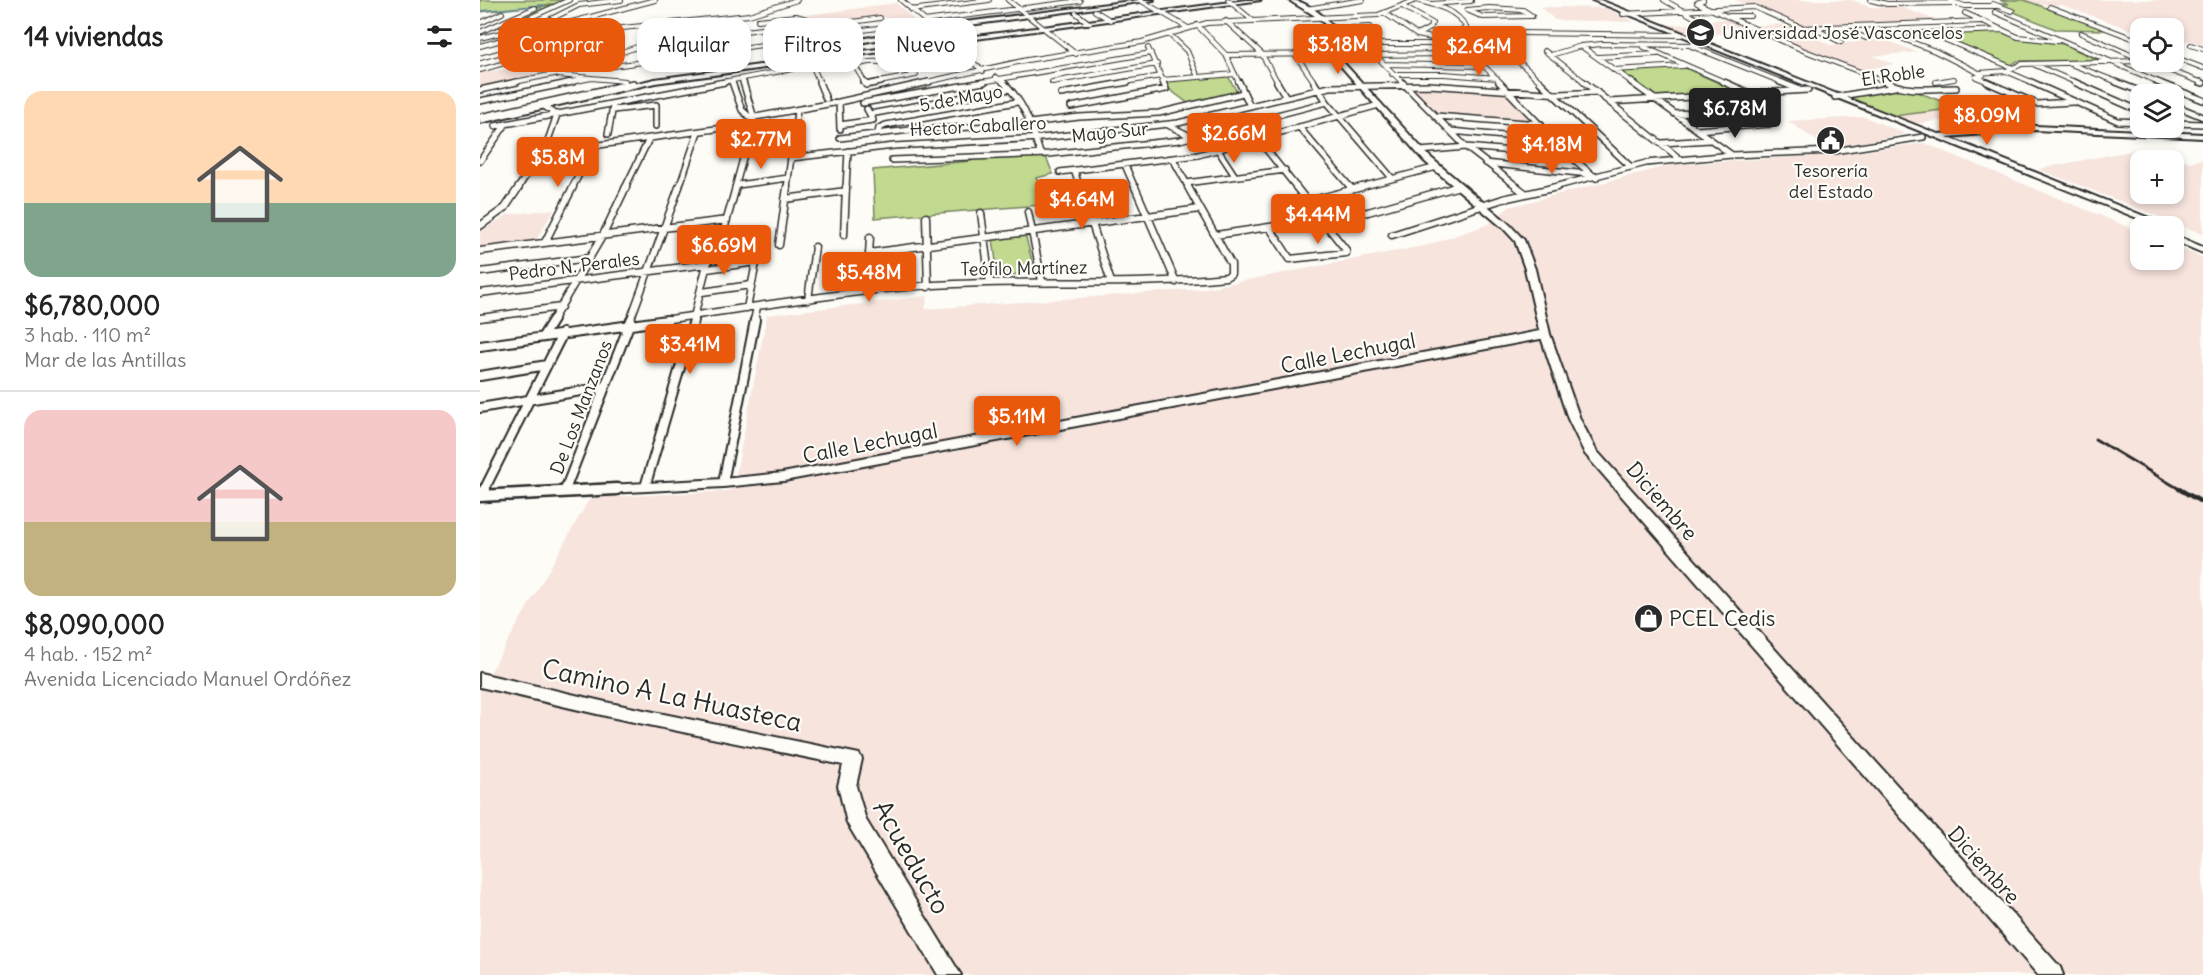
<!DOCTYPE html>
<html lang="es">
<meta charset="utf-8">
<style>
body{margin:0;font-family:Delius,sans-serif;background:#f2f2f2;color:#222;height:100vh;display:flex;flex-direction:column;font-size:22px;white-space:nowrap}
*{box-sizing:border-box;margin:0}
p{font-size:20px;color:#767676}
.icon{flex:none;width:33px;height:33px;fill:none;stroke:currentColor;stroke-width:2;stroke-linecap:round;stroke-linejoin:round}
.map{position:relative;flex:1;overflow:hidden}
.details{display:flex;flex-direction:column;background:#fff;width:480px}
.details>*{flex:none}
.hud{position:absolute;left:18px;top:18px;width:570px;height:54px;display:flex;gap:12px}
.buttons{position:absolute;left:1650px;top:18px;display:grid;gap:12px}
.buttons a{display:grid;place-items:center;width:54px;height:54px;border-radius:12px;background:#fff;box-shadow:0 3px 9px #0003;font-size:30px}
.price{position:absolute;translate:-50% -51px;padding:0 14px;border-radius:6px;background:#ea580c;color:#fff;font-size:20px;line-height:39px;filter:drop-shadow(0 2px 3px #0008)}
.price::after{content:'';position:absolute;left:50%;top:36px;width:18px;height:14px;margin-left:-9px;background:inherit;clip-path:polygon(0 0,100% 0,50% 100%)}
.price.current{background:#222;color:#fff}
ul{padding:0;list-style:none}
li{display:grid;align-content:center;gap:12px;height:318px;padding:0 24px}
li+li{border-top:2px solid #e0e0e0}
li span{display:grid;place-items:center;height:186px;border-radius:18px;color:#555}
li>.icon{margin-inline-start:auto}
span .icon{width:108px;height:108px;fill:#fffc;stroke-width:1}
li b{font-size:26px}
h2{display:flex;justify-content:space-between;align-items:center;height:72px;padding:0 24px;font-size:26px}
.chip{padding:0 21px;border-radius:18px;background:#fff;box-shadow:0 3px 9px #0003;font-size:21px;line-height:54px}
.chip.current{background:#ea580c;color:#fff}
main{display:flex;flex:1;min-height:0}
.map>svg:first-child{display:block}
.built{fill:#f6e4dd;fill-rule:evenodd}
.green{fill:#c1da90;stroke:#76825e;stroke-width:1.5}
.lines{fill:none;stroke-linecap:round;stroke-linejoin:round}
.stream{stroke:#608a9b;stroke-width:1.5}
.street-far4-casing{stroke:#2b2b2b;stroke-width:6}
.street-far3-casing{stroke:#2b2b2b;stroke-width:8}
.street-far2-casing{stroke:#2b2b2b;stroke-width:9}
.street-far1-casing{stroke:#2b2b2b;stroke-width:12}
.street-casing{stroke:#2b2b2b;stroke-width:15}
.secondary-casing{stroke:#2b2b2b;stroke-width:4}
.street-far4{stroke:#fdfcf7;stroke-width:4}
.street-far3{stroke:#fdfcf7;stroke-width:5}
.street-far2{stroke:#fdfcf7;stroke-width:6}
.street-far1{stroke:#fdfcf7;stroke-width:8}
.street{stroke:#fdfcf7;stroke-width:10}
.secondary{fill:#fdfcf7;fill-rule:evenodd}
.rail-far1{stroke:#2b2b2b;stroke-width:3}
.rail{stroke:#2b2b2b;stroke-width:4.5}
.labels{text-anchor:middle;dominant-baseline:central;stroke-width:4.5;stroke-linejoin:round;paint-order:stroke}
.far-poi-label{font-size:18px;fill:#2b2b2b;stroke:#fdfcf7;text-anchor:start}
.far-street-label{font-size:18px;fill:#2b2b2b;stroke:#fdfcf7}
.street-label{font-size:21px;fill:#2b2b2b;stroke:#fdfcf7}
.poi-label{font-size:21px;fill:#2b2b2b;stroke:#fdfcf7;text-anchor:start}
.near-street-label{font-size:26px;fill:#2b2b2b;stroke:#fdfcf7}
</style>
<main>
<section class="details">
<h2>14 viviendas<svg class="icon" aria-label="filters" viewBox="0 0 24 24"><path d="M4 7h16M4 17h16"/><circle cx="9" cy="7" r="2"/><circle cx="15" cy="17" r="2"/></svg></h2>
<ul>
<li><span style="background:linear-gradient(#ffd9b3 60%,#7fa58c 0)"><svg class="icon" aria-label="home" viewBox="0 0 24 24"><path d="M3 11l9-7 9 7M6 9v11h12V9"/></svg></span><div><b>$6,780,000</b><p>3 hab. · 110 m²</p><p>Mar de las Antillas</p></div></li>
<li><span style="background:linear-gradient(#f6c9c9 60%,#c2b280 0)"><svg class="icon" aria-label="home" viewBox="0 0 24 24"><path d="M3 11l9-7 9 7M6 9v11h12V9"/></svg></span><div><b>$8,090,000</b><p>4 hab. · 152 m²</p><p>Avenida Licenciado Manuel Ordóñez</p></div></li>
</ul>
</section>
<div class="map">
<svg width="1723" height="975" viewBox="0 0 1723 975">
<rect width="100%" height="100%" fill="#fdfcf7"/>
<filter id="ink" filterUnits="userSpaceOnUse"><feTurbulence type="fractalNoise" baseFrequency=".0167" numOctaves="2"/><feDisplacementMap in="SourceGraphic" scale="12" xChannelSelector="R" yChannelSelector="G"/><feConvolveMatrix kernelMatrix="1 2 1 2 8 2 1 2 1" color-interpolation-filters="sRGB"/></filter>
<g filter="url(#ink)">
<path class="built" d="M1255,0H1372L1389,7H1421L1458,21L1321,27Z
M1545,0H1723V47L1720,46L1722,44L1712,41L1694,42V28H1660V33L1582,5L1556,4Z
M416,3L439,24L418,26L404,17L346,25L321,16Z
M1060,7L1126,8L1154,22L1075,20Z
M1244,19L1267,28L1241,30L1246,33L1213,37L1184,25L1223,24L1219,21Z
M1306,24L1350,45L1403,39L1437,52L1393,56L1414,64L1379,71L1267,26Z
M50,69L69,73L0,88V71Z
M953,86L976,91L993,90L1025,93L1052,121L960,113L931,87Z
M1477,108L1497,116L1432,124L1413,116Z
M1385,117L1426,134L1362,146L1346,147L1308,121Z
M1444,143L1660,232V260H1694V246L1723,258V975H0V679L11,671L110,498L250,491L256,474L287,315L448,296L445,309L721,289L948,245L1009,224L1029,207L1191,165L1363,154Z
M1660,149L1710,162L1723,159V234L1558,169ZM1660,160H1694V194H1660Z
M74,209L55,242L0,248V232L27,215Z"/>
<path class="green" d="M0,0H84L20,28L16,27L59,7L73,4L0,12Z
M1520,0H1544L1629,30L1575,29L1534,12L1536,10L1518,4H1529Z
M1518,31L1539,39L1583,44L1618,60L1537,61L1531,65L1457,34Z
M1203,67L1261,93L1176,97L1138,71Z
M748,76L757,92L709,104L689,89L685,80Z
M1418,87L1427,88L1479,108L1413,116L1360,97Z
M566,157L573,174L556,178L563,190L569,189L573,204L395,218L393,170L491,161V158Z
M545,234L555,272L518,277L513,239Z"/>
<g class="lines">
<path class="stream" d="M0,11L63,5L60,9"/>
<defs>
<path id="street-far4" d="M421,0L503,71
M528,0L596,54
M660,0L708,28
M748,0L772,20
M936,0C955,5 976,9 986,27L972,40
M1184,0L1219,20
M1223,0L1217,3L1325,51L1409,83
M1391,0L1407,4L1475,3
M1470,1L1485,6H1517
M952,4L991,1
M1513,4L1532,11
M922,6L952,23L950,28L937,35
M1570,7L1660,41
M1009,8L1043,10L1052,16L1003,17L987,10Z
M826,9L883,0
M431,10L509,0
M615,11L630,20
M1515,12L1681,83
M596,13L609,23
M1485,13L1538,37L1577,41
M906,14L937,35L1004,48
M1143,14L1274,7L1322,28L1502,21
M1249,16H1270
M278,20L316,16L344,24
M444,21L600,1
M746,21L781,53L798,83
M0,23L22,13
M63,23L99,5L141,0
M34,25L89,0
M717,25L746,55L759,83
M292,26L326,22
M1359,27L1386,38
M1392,27L1455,51L1503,75
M872,28L890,27
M1333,28L1361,42
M325,29L400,18
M0,32L55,8
M1601,33L1660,59
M689,34L707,51L718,77
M1418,34L1523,30
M1452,34L1533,68
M343,35L414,26
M855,36L899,35
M35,37L175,0
M0,38L62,23
M17,41L269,15L317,0
M856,44H965
M1711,45L1723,49
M0,46L22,40
M1101,46L1153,83
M1211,46L1304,83
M1164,47L1247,83
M668,48L684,83
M1065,51L1106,83
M893,53L923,83
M815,54L835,83
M746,55L855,54
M894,55L965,54L1037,60L1062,83
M1071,55L1101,46L1122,44L1219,45
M1118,57L1177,54
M1694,57L1723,68
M0,58L51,44
M1667,62L1723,83
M904,64L1004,66
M332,65L340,83
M1555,65L1597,83
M1593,65L1640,83
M120,68L331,38
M0,70L116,37
M1134,70L1204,66
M1526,71L1554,83
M1499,73L1526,71L1542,64L1660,61
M912,74H964L1017,78
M78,75L145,81
M1502,76L1496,77L1511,83
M516,77L525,83
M262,79L263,83
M682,80L755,74
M252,81L253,83
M572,82L677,64
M1456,82L1474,79
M30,83L79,73L169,43L281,29L343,35L349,38L352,46
M85,83L112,78
M237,83L307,70L339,61L340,57
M385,83L375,66C398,56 414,65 436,75L394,83
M442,83L547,60L662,42L727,23L898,15L936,0
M496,83L671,53
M640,83L681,76
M1021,83L1004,66L1001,57C1007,41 1017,35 1034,33L1201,35"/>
<path id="street-far3" d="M252,82L262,110L273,120
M339,82L346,99
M384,82L386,85L401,82
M523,82C545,102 551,126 560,153
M759,82L770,106
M797,82L806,97
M834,82L847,102L912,178
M922,82L986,147L1039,188
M1019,82L1090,156L1116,178
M1060,82L1151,167
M1104,82L1200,159
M1151,82L1252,155
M1244,82L1269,93
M1300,82L1318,89
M1405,82C1434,93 1447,88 1476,88
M1507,82L1557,104L1593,102
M1551,82L1638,121L1660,122
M1594,82L1660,111
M1636,82L1667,94
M1677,82L1723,100
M1720,82L1723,83
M0,90L37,82
M581,94L648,82
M1247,96L1289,124
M1355,97L1415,87
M0,101L93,82
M359,102L360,129
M1129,102L1328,90
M383,103L504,82
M1694,105L1723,117
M591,107L686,89L683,82
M133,110L176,105V126
M390,114L529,89
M1195,114L1267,109
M956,116L1061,124
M0,117L153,83
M270,118L359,102L449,82
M1694,123L1723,124
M360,125L393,120L387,109
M688,125L738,150L755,176
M15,126L245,82
M819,127L871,188
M1217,130L1289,124
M971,131L1076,141
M398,133L399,128L406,125L537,102
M128,134L133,106
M360,138L431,130L533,125L599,117L679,113L763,93
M778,139L817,188
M1182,143L1230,140
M940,151L986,147L1090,156
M61,153L272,124
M311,158L414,146L561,138L698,123L850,87L949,85L1080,94L1117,92
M693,159L709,188
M412,160L569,154L700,140L847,102
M0,161L26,124
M1005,163L1108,174
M645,165L655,188
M594,170L600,188
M580,172L718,155L899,105
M706,183L805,170
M258,185L308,178
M38,188L67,143L77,115L64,106
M92,188L114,146
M145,188L169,139
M199,188L218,132
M255,188L274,118L263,82
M307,188L317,111
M366,188L368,151
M877,188L957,167
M971,188L979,186
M1070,188L1166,163L1252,155L1354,151L1443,137"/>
<path id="street-far2" d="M600,187L631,282
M655,187L696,282
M870,187L872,189
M1037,187L1045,193
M305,199L366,191
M829,201L882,187
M548,212L562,281
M501,213L510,283
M446,217L448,287
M0,226L25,208L39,187
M790,228L810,259L866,253V250L816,187
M364,235L366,187
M736,235L888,212L976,187
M912,235L1023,199L1077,187
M65,242L93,187
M299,245L307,187
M0,251L247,220
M389,253L720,209
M227,269L276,262
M0,272L109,258
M387,291L390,237
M222,292L271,285
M0,293L227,264
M328,300L335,247
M267,308L278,253
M0,318L81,307
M72,321L123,235L146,187
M150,321L199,187
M176,321C255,310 335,296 415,288C525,277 636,288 746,277L751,274V264L708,187
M213,321L227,264L240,244L256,187
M274,321L277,307"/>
<path id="street-far1" d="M63,336L73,320
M0,346L187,320
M0,376L67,365
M0,408L125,387
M243,483L275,320
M165,487L214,320
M4,490L83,333
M85,490L151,320
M109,490L243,483L303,477L1065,334"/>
<path id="street" d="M0,496L137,489
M1,496L5,489"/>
<path id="secondary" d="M659,0H674L453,30L356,47L360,54L766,0H781L175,83L0,123V119L175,79L355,55L349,46L352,44L453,26Z
M809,0C827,0 854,21 858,38C861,47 858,54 863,62L950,157L1029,224L1044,240L1055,269L1070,334L1100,419L1116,450L1580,967L1583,975H1558L1105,454L1088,419L1060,334L1045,269L1035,241L1023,228L944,161L859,64C852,55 855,47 852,37C847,18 824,11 809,0Z
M1112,0H1120L1458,134L1555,126L1723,134V138L1555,130L1467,137L1689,226H1677Z
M1694,235L1723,247V253L1694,241Z
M0,673L130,703L379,754L382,759L376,786L386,820L481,975H458L367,823L358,786L363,765L130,717L0,687Z"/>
</defs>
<use href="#street-far4" class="street-far4-casing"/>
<use href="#street-far3" class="street-far3-casing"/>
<use href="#street-far2" class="street-far2-casing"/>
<use href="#street-far1" class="street-far1-casing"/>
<use href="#street" class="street-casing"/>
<use href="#secondary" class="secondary-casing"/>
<use href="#street-far4" class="street-far4"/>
<use href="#street-far3" class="street-far3"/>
<use href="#street-far2" class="street-far2"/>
<use href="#street-far1" class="street-far1"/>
<use href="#street" class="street"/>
<use href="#secondary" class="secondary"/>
<path class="rail-far1" d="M1615,439L1701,490"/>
<path class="rail" d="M1699,489L1723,503"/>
</g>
</g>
<defs>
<symbol id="university-disc" viewBox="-11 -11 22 22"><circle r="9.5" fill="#2b2b2b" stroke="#fdfcf7"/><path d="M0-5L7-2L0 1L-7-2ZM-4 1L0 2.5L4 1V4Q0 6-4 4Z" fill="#fff"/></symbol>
<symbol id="civic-disc" viewBox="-11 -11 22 22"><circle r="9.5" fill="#2b2b2b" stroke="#fdfcf7"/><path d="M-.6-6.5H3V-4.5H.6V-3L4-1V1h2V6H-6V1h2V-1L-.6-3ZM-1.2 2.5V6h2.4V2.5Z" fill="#fff"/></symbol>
<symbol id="shop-disc" viewBox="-11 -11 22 22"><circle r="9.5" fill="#2b2b2b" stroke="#fdfcf7"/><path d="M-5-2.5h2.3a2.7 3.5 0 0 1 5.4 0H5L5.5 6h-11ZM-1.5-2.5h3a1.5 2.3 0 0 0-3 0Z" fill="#fff"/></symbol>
</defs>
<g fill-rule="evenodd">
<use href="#university-disc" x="1204" y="16" width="33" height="33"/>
<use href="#civic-disc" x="1334" y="124" width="33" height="33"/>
<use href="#shop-disc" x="1152" y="602" width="33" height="33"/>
</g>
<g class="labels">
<g class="far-poi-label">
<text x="1242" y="32">Universidad José Vasconcelos</text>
<text x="1351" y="170" text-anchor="middle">Tesorería<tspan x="1351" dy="21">del Estado</tspan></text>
</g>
<g class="far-street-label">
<text transform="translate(1413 75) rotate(-8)">El Roble</text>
<text transform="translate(481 98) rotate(-10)">5 de Mayo</text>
<text transform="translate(498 126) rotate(-3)">Hector Caballero</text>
<text transform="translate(630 132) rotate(-6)">Mayo Sur</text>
<text transform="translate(94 266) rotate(-7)">Pedro N. Perales</text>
<text transform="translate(544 268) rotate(-1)">Teófilo Martínez</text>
<text transform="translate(101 407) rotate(-69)">De Los Manzanos</text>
</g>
<g class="street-label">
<text transform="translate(868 353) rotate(-11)">Calle Lechugal</text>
<text transform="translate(390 443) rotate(-11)">Calle Lechugal</text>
<text transform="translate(1182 501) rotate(49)">Diciembre</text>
<text transform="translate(1504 865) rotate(48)">Diciembre</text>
</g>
<g class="poi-label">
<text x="1189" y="618">PCEL Cedis</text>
</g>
<g class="near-street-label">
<text transform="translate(192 695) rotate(12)">Camino A La Huasteca</text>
<text transform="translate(432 857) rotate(60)">Acueducto</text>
</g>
</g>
</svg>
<div class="buttons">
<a><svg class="icon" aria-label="locate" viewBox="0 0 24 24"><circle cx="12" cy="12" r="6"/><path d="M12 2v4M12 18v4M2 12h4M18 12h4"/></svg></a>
<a><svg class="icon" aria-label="layers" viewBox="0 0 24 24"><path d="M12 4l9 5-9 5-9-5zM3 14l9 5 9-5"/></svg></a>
<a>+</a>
<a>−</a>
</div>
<b class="price" style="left:858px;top:75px">$3.18M</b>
<b class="price" style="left:999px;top:77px">$2.64M</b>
<b class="price current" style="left:1255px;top:139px">$6.78M</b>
<b class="price" style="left:1507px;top:146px">$8.09M</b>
<b class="price" style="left:754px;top:164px">$2.66M</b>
<b class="price" style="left:281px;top:170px">$2.77M</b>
<b class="price" style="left:1072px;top:175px">$4.18M</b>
<b class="price" style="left:78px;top:188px">$5.8M</b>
<b class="price" style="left:602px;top:230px">$4.64M</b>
<b class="price" style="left:838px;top:245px">$4.44M</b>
<b class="price" style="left:244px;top:276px">$6.69M</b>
<b class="price" style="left:389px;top:303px">$5.48M</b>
<b class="price" style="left:210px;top:375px">$3.41M</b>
<b class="price" style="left:537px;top:447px">$5.11M</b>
<div class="hud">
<a class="chip current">Comprar</a>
<a class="chip">Alquilar</a>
<a class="chip">Filtros</a>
<a class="chip">Nuevo</a>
</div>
</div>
</main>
